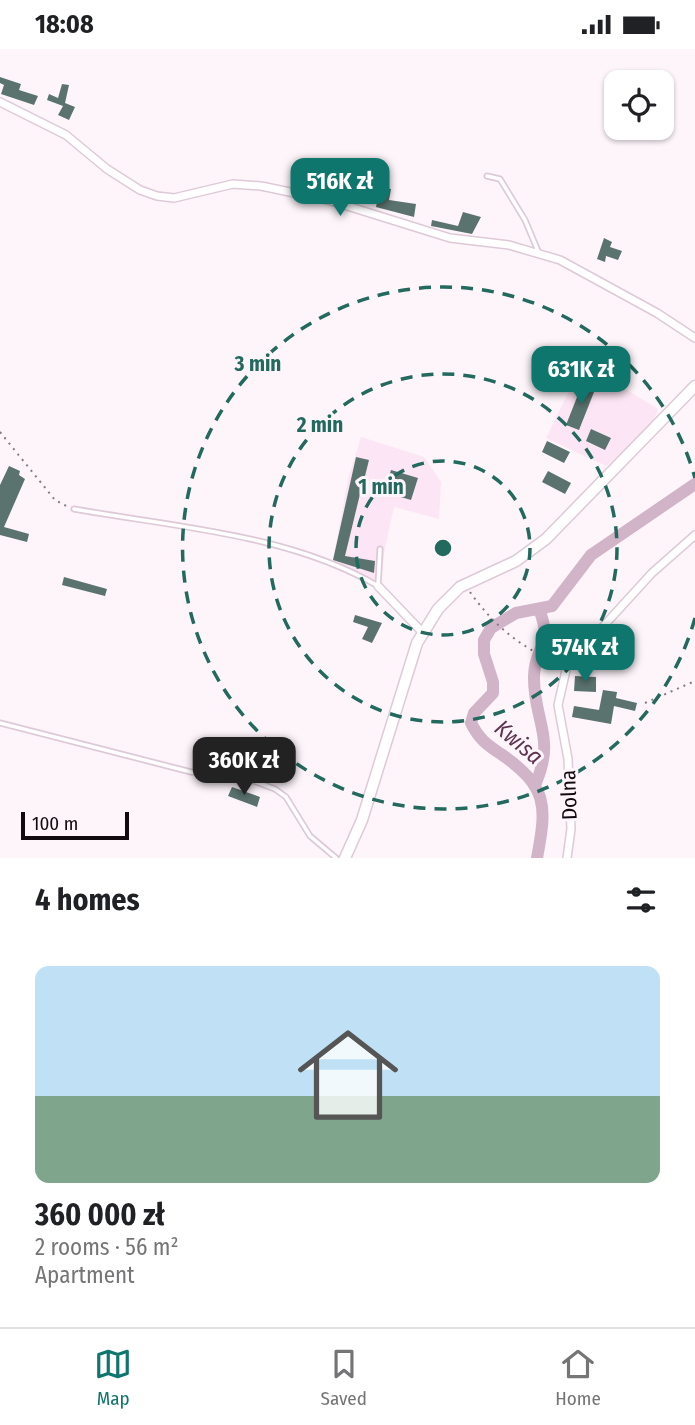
<!DOCTYPE html>
<meta charset="utf-8">
<style>
body{margin:0;font-family:"Fira Sans Condensed",sans-serif;background:#f2f2f2;color:#202124;height:100vh;display:flex;flex-direction:column;font-size:26px;white-space:nowrap}
*{box-sizing:border-box;margin:0}
p{font-size:23px;color:#757577}
.icon{flex:none;width:38px;height:38px;fill:none;stroke:currentColor;stroke-width:2;stroke-linecap:round;stroke-linejoin:round}
.map{position:relative;height:809px;overflow:hidden}
.sheet{display:flex;flex-direction:column;background:#fff;flex:1}
.sheet>*{flex:none}
.fabs{position:absolute;left:604px;top:21px;display:grid;gap:14px}
.fabs a{display:grid;place-items:center;width:70px;height:70px;border-radius:14px;background:#fff;box-shadow:0 2px 5px #0004;font-size:35px}
.scale{position:absolute;left:21px;bottom:18px;width:108px;box-sizing:border-box;padding-left:7px;border:4px solid #110a0f;border-top:0;font-size:19px;line-height:24px;white-space:nowrap;color:#110a0f;-webkit-text-stroke:5px #fef5fb;paint-order:stroke}
.price{position:absolute;translate:-50% -60px;padding:0 16px;border-radius:14px;background:#0f766e;color:#fff;font-size:23px;line-height:46px;filter:drop-shadow(0 2px 4px #0008)}
.price::after{content:'';position:absolute;left:50%;top:42px;width:21px;height:16px;margin-left:-10px;background:inherit;clip-path:polygon(0 0,100% 0,50% 100%)}
.price.active{background:#222;color:#fff}
ul{padding:0;list-style:none}
li{display:grid;align-content:center;gap:14px;height:371px;padding:0 35px}
li span{display:grid;place-items:center;height:217px;border-radius:14px;color:#555}
li>.icon{margin-inline-start:auto}
span .icon{width:126px;height:126px;fill:#fffc;stroke-width:1}
li b{font-size:30px}
h2{display:flex;justify-content:space-between;align-items:center;height:84px;padding:0 35px;font-size:30px}
.status{display:flex;justify-content:space-between;align-items:center;height:49px;padding:0 35px;background:#fff;direction:ltr}
.status svg{height:19px;fill:currentColor}
.dock{display:flex;justify-content:space-around;align-items:center;height:98px;border-top:2px solid #e0e0e0;background:#fff;font-size:19px;color:#757577}
.dock a{display:grid;justify-items:center;gap:4px}
.dock .active{color:#0f766e}
.map>svg:first-child{display:block}
.built{fill:#fce5f4}
.lines{fill:none;stroke-linecap:round;stroke-linejoin:round}
.river{stroke:#d2b4c8;stroke-width:12}
.building{fill:#5b736e}
.service-casing{stroke:#decad7;stroke-width:7}
.minor-casing{stroke:#decad7;stroke-width:10}
.secondary-casing{stroke:#decad7;stroke-width:13}
.path{stroke:#837b81;stroke-width:2;stroke-dasharray:2 5;stroke-linecap:butt}
.service{stroke:#fff;stroke-width:3.5}
.minor{stroke:#fff;stroke-width:7}
.secondary{stroke:#fff;stroke-width:10}
.ring{fill:none;stroke:#22695e;stroke-width:3.5;stroke-dasharray:12 9}
.labels{text-anchor:middle;dominant-baseline:central;stroke-width:6;stroke-linejoin:round;paint-order:stroke}
.street-label{font-size:21px;fill:#110a0f;stroke:#fef5fb}
.water-label{font-size:23px;font-style:italic;fill:#5d3351;stroke:#fef5fb}
.centre{fill:#22695e;stroke:#fef5fb;stroke-width:3.5}
.ring-label{font-size:21px;text-anchor:middle;font-weight:bold;fill:#22695e;stroke:#fef5fb;stroke-width:6;stroke-linejoin:round;paint-order:stroke}
</style>
<div class="status"><b>18:08</b><svg viewBox="0 0 49 12"><path d="M0 12V9h3v3zM5 12V6h3v6zM10 12V3h3v9zM15 12V0h3v12zM26 1h20v11H26zM47 4h2v5h-2z"/></svg></div>
<div class="map">
<svg width="695" height="809" viewBox="0 0 695 809">
<rect width="100%" height="100%" fill="#fef5fb"/>
<path class="built" d="M583,314L658,360L650,380L606,417L546,389Z
M361,388L424,408L441,433L439,470L394,458L385,498L381,533L332,515L348,430Z"/>
<g class="lines">
<path class="river" d="M536,734C556,687 533,671 534,627C535,594 554,599 539,560
M537,809C547,756 548,738 501,705C487,696 479,690 471,674L474,664L493,644V633L484,605V591L491,579L516,564L552,557L591,506L695,435"/>
</g>
<path class="building" d="M0,28L21,35L19,41L38,47L34,56L1,45L4,36L0,34Z
M62,35L69,36L65,54L75,58L69,71L58,66L63,57L47,51L49,45L58,49Z
M369,137L391,140L389,151L416,155L414,168L376,158L378,148L367,145Z
M463,163L481,168L472,185L431,177L432,171L458,177Z
M604,189L612,193L610,198L622,202L618,211L606,207L605,213L597,210Z
M583,333L596,338L579,381L566,376Z
M591,380L611,389L605,401L586,392Z
M547,392L570,403L564,414L542,403Z
M356,408L369,411L363,435L366,436L365,442L361,441L345,507L375,512L374,524L333,511Z
M9,417L20,422L19,426L25,430L4,478L29,485L27,493L0,486V436Z
M391,421L418,429L411,451L384,443Z
M548,422L571,434L565,445L542,433Z
M64,528L107,540L105,547L62,536Z
M355,566L382,574L372,594L362,590L368,578L353,573Z
M575,627L596,628V643L574,642Z
M603,641L617,643L616,649L637,654L635,662L614,657L611,675L572,668L574,657L599,661Z
M232,738L260,748L257,758L228,747Z"/>
<g class="lines">
<defs>
<path id="service" d="M487,127L500,130L525,171L538,202
M74,460C175,478 289,485 378,537L380,500
M0,674L191,723L238,726L275,740L286,748L310,787L336,809"/>
<path id="minor" d="M0,53L66,86L107,120L140,141L157,147L174,149L233,135L261,137L328,151L450,189L509,196L560,211L657,264L695,289
M378,537L422,583
M567,809L571,780L568,710L558,656L567,617L652,524L695,486"/>
<path id="secondary" d="M345,809L362,771L417,594L438,560L460,538L516,512L546,490L695,337"/>
</defs>
<use href="#service" class="service-casing"/>
<use href="#minor" class="minor-casing"/>
<use href="#secondary" class="secondary-casing"/>
<path class="path" d="M0,383L55,451L70,459
M470,543C494,577 521,599 559,614
M645,654L695,632"/>
<use href="#service" class="service"/>
<use href="#minor" class="minor"/>
<use href="#secondary" class="secondary"/>
</g>
<g class="ring">
<circle cx="443" cy="499" r="87"/>
<circle cx="443" cy="499" r="174"/>
<path d="M695 569A261 261 0 1 1 695 429"/>
</g>
<g class="labels">
<g class="street-label">
<text transform="translate(569 746) rotate(-92)">Dolna</text>
</g>
<g class="water-label">
<text transform="translate(519 693) rotate(40)">Kwisa</text>
</g>
</g>
<circle cx="443" cy="499" r="10" class="centre"/>
<g class="ring-label">
<text x="258" y="322">3 min</text>
<text x="320" y="383">2 min</text>
<text x="381" y="445">1 min</text>
</g>
</svg>
<div class="fabs">
<a><svg class="icon" aria-label="locate" viewBox="0 0 24 24"><circle cx="12" cy="12" r="6"/><path d="M12 2v4M12 18v4M2 12h4M18 12h4"/></svg></a>
</div>
<div class="scale">100 m</div>
<b class="price" style="left:340px;top:169px">516K zł</b>
<b class="price" style="left:581px;top:357px">631K zł</b>
<b class="price" style="left:585px;top:635px">574K zł</b>
<b class="price active" style="left:244px;top:748px">360K zł</b>
</div>
<section class="sheet">
<h2>4 homes<svg class="icon" aria-label="filters" viewBox="0 0 24 24"><path d="M4 7h16M4 17h16"/><circle cx="9" cy="7" r="2"/><circle cx="15" cy="17" r="2"/></svg></h2>
<ul>
<li><span style="background:linear-gradient(#bfe0f5 60%,#7fa58c 0)"><svg class="icon" aria-label="home" viewBox="0 0 24 24"><path d="M3 11l9-7 9 7M6 9v11h12V9"/></svg></span><div><b>360 000 zł</b><p>2 rooms · 56 m²</p><p>Apartment</p></div></li>
</ul>
</section>
<nav class="dock">
<a class="active"><svg class="icon" aria-label="map" viewBox="0 0 24 24"><path d="M3 6l6-2 6 2 6-2v14l-6 2-6-2-6 2zM9 4v14M15 6v14"/></svg>Map</a>
<a><svg class="icon" aria-label="saved" viewBox="0 0 24 24"><path d="M7 4h10v16l-5-4-5 4z"/></svg>Saved</a>
<a><svg class="icon" aria-label="home" viewBox="0 0 24 24"><path d="M3 11l9-7 9 7M6 9v11h12V9"/></svg>Home</a>
</nav>
